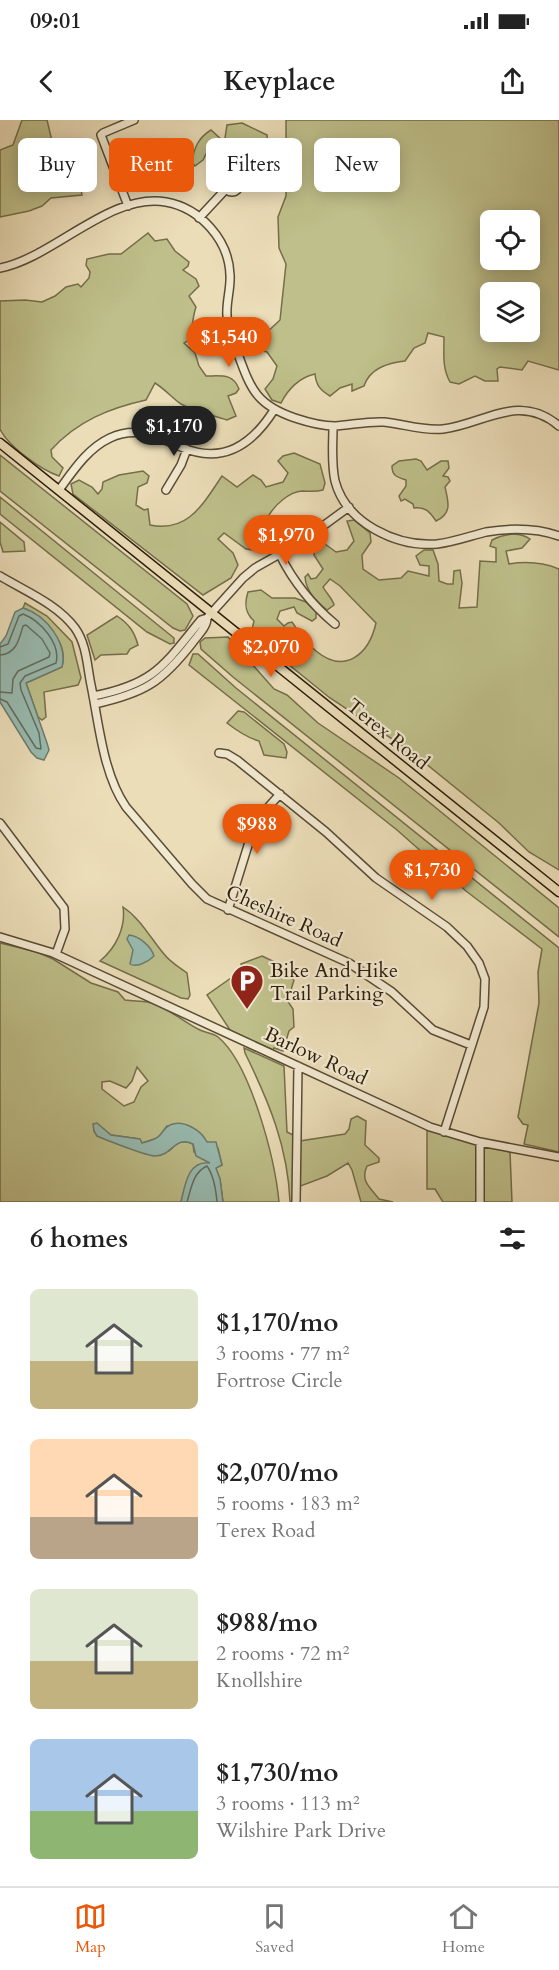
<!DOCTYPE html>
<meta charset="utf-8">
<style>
body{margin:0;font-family:Cardo,serif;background:#f6f6f6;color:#222;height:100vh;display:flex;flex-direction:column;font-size:22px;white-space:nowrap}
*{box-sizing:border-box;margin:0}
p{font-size:20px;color:#767676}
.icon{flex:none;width:33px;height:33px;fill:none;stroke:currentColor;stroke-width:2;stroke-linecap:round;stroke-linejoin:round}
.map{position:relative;height:1082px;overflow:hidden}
.drawer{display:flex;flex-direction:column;background:#fff;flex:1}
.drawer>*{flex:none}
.guide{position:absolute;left:18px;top:18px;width:524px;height:54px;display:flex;gap:12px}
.controls{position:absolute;left:480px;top:90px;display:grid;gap:12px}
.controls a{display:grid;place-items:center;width:60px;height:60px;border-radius:9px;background:#fff;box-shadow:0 3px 15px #0003;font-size:30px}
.price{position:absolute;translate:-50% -51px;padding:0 14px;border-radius:21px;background:#ea580c;color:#fff;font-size:20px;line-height:39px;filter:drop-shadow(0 2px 3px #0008)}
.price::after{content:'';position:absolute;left:50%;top:36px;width:18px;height:14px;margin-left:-9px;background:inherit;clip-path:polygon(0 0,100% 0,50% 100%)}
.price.active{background:#222;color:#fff}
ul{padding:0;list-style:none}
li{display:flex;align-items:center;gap:18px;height:150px;padding:0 30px}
li span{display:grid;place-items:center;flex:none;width:168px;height:120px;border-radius:9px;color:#555}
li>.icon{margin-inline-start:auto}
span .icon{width:72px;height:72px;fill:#fffc;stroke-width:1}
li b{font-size:26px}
h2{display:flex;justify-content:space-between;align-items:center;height:72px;padding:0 30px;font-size:26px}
.chip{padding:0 21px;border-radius:9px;background:#fff;box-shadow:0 3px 15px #0003;font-size:21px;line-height:54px}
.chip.active{background:#ea580c;color:#fff}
.status{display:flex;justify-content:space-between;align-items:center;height:42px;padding:0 30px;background:#fff;direction:ltr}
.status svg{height:16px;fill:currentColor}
header{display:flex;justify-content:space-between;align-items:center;height:78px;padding:0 30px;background:#fff;font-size:27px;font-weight:800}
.dock{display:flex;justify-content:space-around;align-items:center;height:84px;border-top:2px solid #e0e0e0;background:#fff;font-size:16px;color:#767676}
.dock a{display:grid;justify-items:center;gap:3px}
.dock .active{color:#ea580c}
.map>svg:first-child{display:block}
.green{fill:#bebf8a;stroke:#746e4a;stroke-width:1.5;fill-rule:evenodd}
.water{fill:#98bbb1;stroke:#6c7b6e;stroke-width:1.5}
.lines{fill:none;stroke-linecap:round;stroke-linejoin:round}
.shore{stroke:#616c5d;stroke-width:1.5}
.minor-casing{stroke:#5a4c35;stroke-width:10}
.major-casing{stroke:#2a1c09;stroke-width:11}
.minor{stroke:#f2e9d1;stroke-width:7}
.major{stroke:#ebddb8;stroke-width:8}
.labels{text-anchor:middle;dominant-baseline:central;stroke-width:4.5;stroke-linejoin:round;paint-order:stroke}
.street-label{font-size:20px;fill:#2a1c09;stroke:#f2e9d1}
.poi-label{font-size:20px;fill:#2a1c09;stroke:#f2e9d1;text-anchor:start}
</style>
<div class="status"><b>09:01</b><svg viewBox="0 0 49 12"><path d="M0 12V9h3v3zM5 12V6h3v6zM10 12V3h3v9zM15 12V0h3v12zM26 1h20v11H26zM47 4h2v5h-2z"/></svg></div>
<header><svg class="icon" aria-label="back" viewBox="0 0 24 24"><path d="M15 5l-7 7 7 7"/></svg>Keyplace<svg class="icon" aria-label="share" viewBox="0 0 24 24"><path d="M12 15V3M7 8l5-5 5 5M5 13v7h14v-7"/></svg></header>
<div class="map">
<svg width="559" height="1082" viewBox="0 0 559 1082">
<rect width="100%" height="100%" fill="#ebddb8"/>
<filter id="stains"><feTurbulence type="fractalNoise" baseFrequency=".00333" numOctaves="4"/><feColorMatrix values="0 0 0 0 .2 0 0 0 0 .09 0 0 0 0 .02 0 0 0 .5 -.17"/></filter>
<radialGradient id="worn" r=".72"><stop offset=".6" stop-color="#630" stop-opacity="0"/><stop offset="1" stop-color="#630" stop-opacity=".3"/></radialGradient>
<path class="green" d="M22,0H47L52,21L68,40V49L80,63L82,75L51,78L42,86L29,91L0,97V30L13,25Z
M286,0H559V250L528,241L522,250L500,247L497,249L498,261H485L475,256L459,264L450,262C442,248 444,233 444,217L428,213L425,223L414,228L405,241C388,243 370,248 364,266L352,271V264L340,268L330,276C320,270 316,265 315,254C300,257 288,269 281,283L272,280L265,269L273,259L277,246L267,232L242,226L246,221L265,214L280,200L286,144L279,128L278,97L286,76ZM490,100H530V140H490ZM530,172V212H490V172Z
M242,3L267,15L268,30L264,38L253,42L245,30L240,31L231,38L221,34L211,24L203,40L195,46L192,42C194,28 198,18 211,10L222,20L225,18L227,5Z
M148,113L155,121L167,119L175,131L189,142L188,146L183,150L196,159L199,166L189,176L196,187C192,198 193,209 189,220L184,223L195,233L199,246L206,256C221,256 233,253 239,269L236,273L228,276L236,296L227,300C212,295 195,292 181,284C173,279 165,269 155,263L146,280C110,288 77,301 51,330L52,337L63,348L59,356C41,350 8,326 0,309V181L25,180L42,182L55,176L66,167L78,164L81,167L89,158L90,152L86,145L87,139L109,134H121Z
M294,333L320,344L325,363L323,370C315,372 309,371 302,371C289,372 276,384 269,395L271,401L270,409L253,411L248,414L261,425L259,431L246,429L224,413L218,419L233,433L238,445L231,458L203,475L73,374L71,364L79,360L92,367L98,374L102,369L103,362L119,355L143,351L149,356L147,363L138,367L136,385L144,390L148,389L150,405C188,413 203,384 222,356L237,367L253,355L261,360L266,367L283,362L288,353L278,341L283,336Z
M0,335L187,484L193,496L185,510L180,511L173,508L0,371Z
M416,339L421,341L427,350L441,341H448L449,348L443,356L448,357L450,361L445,367C448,381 453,393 436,401C430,392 425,386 414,388L413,384L405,379L401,381L399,376L406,366V360C397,357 392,356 392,346L399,341Z
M0,377L174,518V523L170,524L147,512L0,394Z
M354,400L370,413L371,422L362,435L363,449L379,460L401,458L408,451L429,456V446L420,445L416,436L424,430H433L438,444L439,461L447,464H453L454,451L460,450L462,463L459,488L477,487L480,441L496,442V428L490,426L492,420C504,414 519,411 530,419L522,428L506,431L509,444C527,441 542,442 559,449V750L529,732L499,703L409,630L330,578L251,514L254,501C245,493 244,484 248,472L261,470L272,478H295L306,482L316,492V498L312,501L297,493L294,487L280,491L277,499L284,506L288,503L292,502C297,508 298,513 302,518C305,523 312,527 316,531C345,555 369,534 376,503L340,466L330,459L323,467C326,473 333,479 334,485L327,490C316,481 306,471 305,457L308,454L311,459L316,458L323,449L314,435L315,426L325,424L336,432L347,430L354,421L347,401Z
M0,402L24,422L25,431L3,432L0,422Z
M25,483L47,496L72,522L81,558L78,565L44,572L46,597L42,600L38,597L26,563L62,547C69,520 46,506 28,490L23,488Z
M117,496C129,504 134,511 138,525L130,529L127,534L101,535L95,540L87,515Z
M228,517L274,569L287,575L318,603L399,658L430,683L559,788V817L233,557L201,529L200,522L205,518Z
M193,534H198L236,568L559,828V1032L524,1024L528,1005L523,1004L518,997L539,883L538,852L542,829L466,771L397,710L189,545Z
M238,591L244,592L284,624L287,632L286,638L264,635L259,621C248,618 236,610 227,603Z
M123,787C141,799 151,819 164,834C170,842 179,847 187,853L190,875L188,879L181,878L100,841C116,828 126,807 123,787Z
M0,823L37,832L53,839L91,863L118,872L125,880C133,881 141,881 148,882C168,887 183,902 200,910C206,913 213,913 218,917C251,944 275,1040 279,1082H223L220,1059L215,1048L222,1045L218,1028L167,1006L158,1018L142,1023L139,1019L111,1015L94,1004V1011L97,1016L144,1033L169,1031C177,1023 182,1019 193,1024L194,1032C199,1036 206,1038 211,1043L185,1067L181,1082H0ZM137,947L148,961L141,967L134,982L124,986L102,969V962L110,961L126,968L132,961Z
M262,836L277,843L287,856L294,860L291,870L285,877L293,889L294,907L289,911L283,931L274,928L273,930L230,910L207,875L231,858L247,864L241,844Z
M244,928L284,946L287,1012L295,1016L294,1082H290C288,1027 269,982 245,933Z
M357,996L366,1001L365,1025L379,1038V1042L367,1046C360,1061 370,1067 379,1079L393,1082H361L352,1050L348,1043L327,1056L298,1067L300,1021L345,1014L349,1009L351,999Z
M427,1009L476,1024L477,1082H443L435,1069H427Z
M483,1026L510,1032L512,1082H484Z"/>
<path class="water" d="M23,488C46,495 68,523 62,547L26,563L47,623L49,630L44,640L37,638L31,632L0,582V524L6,516L15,492Z
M129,815C139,816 151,826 154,836C148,842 136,848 130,844L133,830L127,819Z
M97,1003L111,1015L140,1019L142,1023C148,1021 156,1020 160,1015C164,1011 165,1007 170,1005C183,999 201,1010 207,1022H216L222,1045L216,1048L220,1059L223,1082H181C185,1065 188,1040 210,1043L196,1036L193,1024C174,1015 173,1036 155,1036C147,1036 106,1020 97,1016L94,1011L93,1004Z"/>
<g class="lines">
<path class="shore" d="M0,527L8,524L19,496L23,494C41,501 61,524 56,543L25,556L20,563L21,570L39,613L41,629L36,628L7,582L0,579
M0,535C16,534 19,520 23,506L26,505L42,519L50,533L49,537L18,551L13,559L12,573L0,572
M187,1082C191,1069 193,1052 207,1046C214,1056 216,1070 217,1082"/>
<defs>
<path id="minor" d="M225 65a7 7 0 1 1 14 0a7 7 0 1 1-14 0Z
M128,86L101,15L103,13L134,0
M199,98L226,69
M0,148C53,138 110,72 166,82C200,88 229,120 230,155C231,168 226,182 227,195C227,209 233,222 238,234C251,270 257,285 295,298C307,302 321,306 335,306C351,305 368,301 384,302C404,304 423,311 443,309C484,304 519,272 559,306
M333,306C333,324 331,343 335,361C346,403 396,427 437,424C454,422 470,416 486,412C510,408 536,408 559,416
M59,370C73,351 88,328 110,318C136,306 157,316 181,327C223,345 252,325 274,290
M166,370L181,345L187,329
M280,435C294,463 311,484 335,504
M0,456C25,471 57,484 75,508C87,525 87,546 91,565C99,604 103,654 126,687L192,764L207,779L349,843L392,872L433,910L471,925
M93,576C155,564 164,545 201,500L207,498L243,458L255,448L301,422L349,387
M95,584C145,573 162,562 193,522C198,515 207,507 207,498
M219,633L227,634L237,640L326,712L376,758L447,807L467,826L479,843L485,859L484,887L444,1012
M0,703L64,788L65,809L56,834
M228,790L254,706L261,695L280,674
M0,817L53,833L430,1007L480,1022L559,1037
M296,1082L298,946
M480,1082V1022"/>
<path id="major" d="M0,323L559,772"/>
</defs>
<use href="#minor" class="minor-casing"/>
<use href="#major" class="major-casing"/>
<use href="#minor" class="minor"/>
<use href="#major" class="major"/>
</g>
<defs>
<symbol id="parking-pin" viewBox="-11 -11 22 30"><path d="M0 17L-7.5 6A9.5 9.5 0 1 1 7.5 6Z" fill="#8f2418" stroke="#f2e9d1"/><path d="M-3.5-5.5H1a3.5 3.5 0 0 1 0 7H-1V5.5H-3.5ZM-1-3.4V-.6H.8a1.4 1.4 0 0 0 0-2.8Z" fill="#fff"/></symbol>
</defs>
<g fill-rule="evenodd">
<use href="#parking-pin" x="228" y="842" width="38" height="52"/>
</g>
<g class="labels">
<g class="street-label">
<text transform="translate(388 614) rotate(39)">Terex Road</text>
<text transform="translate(284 796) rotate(24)">Cheshire Road</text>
<text transform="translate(316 936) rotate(25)">Barlow Road</text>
</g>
<g class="poi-label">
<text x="270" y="850">Bike And Hike<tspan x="270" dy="23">Trail Parking</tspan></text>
</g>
</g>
<rect width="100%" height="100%" filter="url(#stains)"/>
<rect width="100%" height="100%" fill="url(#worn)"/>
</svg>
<div class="controls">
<a><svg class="icon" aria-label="locate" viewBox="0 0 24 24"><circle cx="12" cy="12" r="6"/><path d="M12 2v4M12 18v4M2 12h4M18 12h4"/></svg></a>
<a><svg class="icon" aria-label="layers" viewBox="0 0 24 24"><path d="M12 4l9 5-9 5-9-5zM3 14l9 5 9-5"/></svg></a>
</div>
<b class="price" style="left:229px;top:248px">$1,540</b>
<b class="price active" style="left:174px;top:337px">$1,170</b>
<b class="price" style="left:286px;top:446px">$1,970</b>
<b class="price" style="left:271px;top:558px">$2,070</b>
<b class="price" style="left:257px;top:735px">$988</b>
<b class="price" style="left:432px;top:781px">$1,730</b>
<div class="guide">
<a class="chip">Buy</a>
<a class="chip active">Rent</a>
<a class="chip">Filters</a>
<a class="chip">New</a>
</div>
</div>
<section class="drawer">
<h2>6 homes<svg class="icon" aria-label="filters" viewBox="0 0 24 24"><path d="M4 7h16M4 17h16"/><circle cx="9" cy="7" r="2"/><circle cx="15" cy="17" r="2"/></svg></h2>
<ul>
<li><span style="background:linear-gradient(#dfe7d0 60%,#c2b280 0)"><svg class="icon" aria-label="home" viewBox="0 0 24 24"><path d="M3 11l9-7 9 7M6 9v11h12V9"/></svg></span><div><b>$1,170/mo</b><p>3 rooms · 77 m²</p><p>Fortrose Circle</p></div></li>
<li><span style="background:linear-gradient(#ffd9b3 65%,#b9a48a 0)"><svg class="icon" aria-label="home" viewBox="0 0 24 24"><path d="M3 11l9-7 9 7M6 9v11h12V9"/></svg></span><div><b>$2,070/mo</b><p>5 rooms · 183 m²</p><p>Terex Road</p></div></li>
<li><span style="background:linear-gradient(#dfe7d0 60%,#c2b280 0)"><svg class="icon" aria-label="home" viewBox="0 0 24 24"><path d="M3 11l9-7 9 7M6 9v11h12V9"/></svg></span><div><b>$988/mo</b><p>2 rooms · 72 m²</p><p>Knollshire</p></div></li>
<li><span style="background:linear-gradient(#a9c7e8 60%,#8fb573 0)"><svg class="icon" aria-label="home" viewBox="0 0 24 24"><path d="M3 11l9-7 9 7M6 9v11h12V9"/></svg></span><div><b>$1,730/mo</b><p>3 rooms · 113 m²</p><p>Wilshire Park Drive</p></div></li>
</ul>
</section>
<nav class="dock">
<a class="active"><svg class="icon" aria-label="map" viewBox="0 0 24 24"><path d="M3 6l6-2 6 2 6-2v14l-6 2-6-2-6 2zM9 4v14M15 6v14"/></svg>Map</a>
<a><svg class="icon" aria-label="saved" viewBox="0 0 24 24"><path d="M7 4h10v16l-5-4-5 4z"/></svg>Saved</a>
<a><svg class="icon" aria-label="home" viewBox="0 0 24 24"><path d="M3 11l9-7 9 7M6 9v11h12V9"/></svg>Home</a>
</nav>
